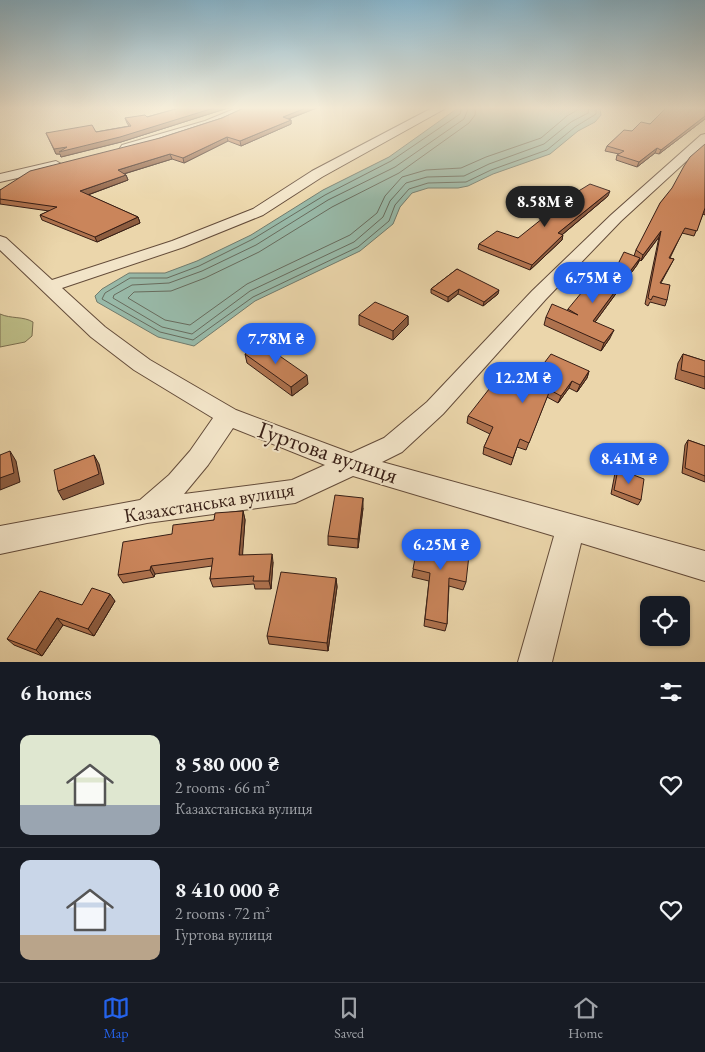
<!DOCTYPE html>
<meta charset="utf-8">
<style>
body{margin:0;font-family:"EB Garamond",serif;background:#20242c;color:#f1f3f6;height:100vh;display:flex;flex-direction:column;font-size:19px;white-space:nowrap}
*{box-sizing:border-box;margin:0}
p{font-size:16px;color:#9ea1a6}
.icon{flex:none;width:28px;height:28px;fill:none;stroke:currentColor;stroke-width:2;stroke-linecap:round;stroke-linejoin:round}
.map{position:relative;height:662px;overflow:hidden}
.sheet{display:flex;flex-direction:column;background:#171b24;flex:1}
.sheet>*{flex:none}
.fabs{position:absolute;left:640px;top:596px;display:grid;gap:10px}
.fabs a{display:grid;place-items:center;width:50px;height:50px;border-radius:10px;background:#171b24;box-shadow:0 1px 4px #0004;font-size:25px}
.price{position:absolute;translate:-50% -42px;padding:0 11px;border-radius:18px;background:#2563eb;color:#fff;font-size:16px;line-height:32px;filter:drop-shadow(0 1px 2px #0008)}
.price::after{content:'';position:absolute;left:50%;top:30px;width:15px;height:11px;margin-left:-8px;background:inherit;clip-path:polygon(0 0,100% 0,50% 100%)}
.price.on{background:#222;color:#fff}
ul{padding:0;list-style:none}
li{display:flex;align-items:center;gap:15px;height:125px;padding:0 20px}
li+li{border-top:1px solid #363941}
li span{display:grid;place-items:center;flex:none;width:140px;height:100px;border-radius:10px;color:#555}
li>.icon{margin-inline-start:auto}
span .icon{width:60px;height:60px;fill:#fffc;stroke-width:1}
li b{font-size:21px}
h2{display:flex;justify-content:space-between;align-items:center;height:60px;padding:0 20px;font-size:21px}
.menu{display:flex;justify-content:space-around;align-items:center;height:70px;border-top:1px solid #363941;background:#171b24;font-size:14px;color:#9ea1a6}
.menu a{display:grid;justify-items:center;gap:2px}
.menu .on{color:#2563eb}
.map>svg:first-child{display:block}
.green{fill:#bcbc86;stroke:#7a6d4e}
.water{fill:#98b9a8;stroke:#717b6d}
.lines{fill:none;stroke-linecap:round;stroke-linejoin:round}
.shore{stroke:#686c5e;stroke-width:1}
.minor-casing{stroke:#644c3a;stroke-width:2}
.minor{fill:#f2e4c8;fill-rule:evenodd}
.wall{fill:#ae724e;stroke:#371e15}
.shaded-wall{fill:#8d5d40;stroke:#371e15}
.building{fill:#ca855b;stroke:#371e15}
.labels{text-anchor:middle;dominant-baseline:central;stroke-width:4;stroke-linejoin:round;paint-order:stroke}
.street-label{font-size:20px;fill:#371e15;stroke:#f2e4c8}
.near-street-label{font-size:24px;fill:#371e15;stroke:#f2e4c8}
</style>
<div class="map">
<svg width="705" height="662" viewBox="0 0 705 662">
<rect width="100%" height="100%" fill="#ebd6ab"/>
<filter id="stains"><feTurbulence type="fractalNoise" baseFrequency=".004" numOctaves="4"/><feColorMatrix values="0 0 0 0 .2 0 0 0 0 .09 0 0 0 0 .02 0 0 0 .5 -.17"/></filter>
<radialGradient id="worn" r=".72"><stop offset=".6" stop-color="#630" stop-opacity="0"/><stop offset="1" stop-color="#630" stop-opacity=".3"/></radialGradient>
<path class="green" d="M0,314C11,319 23,316 33,322L32,336L25,342L0,347Z"/>
<path class="water" d="M462,107H605L600,109L601,115L595,122L578,131L550,154L493,174L468,186L458,188H428L412,193L400,207L393,224L360,251L255,301L194,346L158,337L97,302L95,296L102,289L129,273H165L197,261L251,235L323,190L389,157L455,110Z"/>
<g class="lines">
<path class="shore" d="M462,107L460,114L391,161L325,195L253,239L199,266L167,278H130L105,293L102,299L160,332L193,340L253,297L358,247L389,221L395,205L409,189L428,183L466,182L491,170L547,150L575,127L596,114V107
M469,107L464,119L395,167L328,200L256,245L202,271L169,283L132,285L114,295L113,298L162,327L192,334L250,291L354,242L383,217L390,201L406,183L427,177L464,176L489,164L544,144L571,122L588,113L589,107
M476,107L475,115L469,123L399,173L332,207L259,252L205,278L171,291L134,292L128,298L165,320L190,325L247,284L350,235L377,213L385,196L402,177L426,170L461,168L486,157L541,138L567,116L582,107"/>
<defs>
<path id="minor" d="M239,107H254L213,125L130,151H122L120,148L122,145L205,121Z
M434,107H448L322,177L263,215L184,247L62,288L105,327L150,360L236,410L351,453L384,438L427,402L532,291L611,215L701,135L705,134V144L621,221L546,299L443,414L402,452L382,462L705,551V581L581,543L552,662H518L554,536L353,476L295,503L147,523L0,554V526L140,500L169,475L190,451L213,418L134,370L91,337L0,250V236L6,238L52,280L172,241L253,209L312,171ZM233,428L325,465L292,480L184,494L208,465Z
M56,161L63,165L61,168L0,182V174Z"/>
</defs>
<use href="#minor" class="minor-casing"/>
<use href="#minor" class="minor"/>
</g>
<path class="wall" d="M183,107H231L121,142L61,157L60,154H56L46,133L96,132L129,126L127,123L125,118L147,117Z
M246,107H319L289,119L291,120V124L241,146L228,141L184,163L172,159L124,174L126,175L128,180L88,195L138,217L140,223L97,242L42,220L40,215L49,211L0,204V190L222,118Z
M705,107V119L659,154L655,153L637,167L616,160L617,155L619,154L605,151L607,146L632,131L650,124Z
M705,144V215L703,214L694,236L682,233L670,258L674,259L661,283L667,300L665,306L650,302L648,306L645,304L659,237L641,261L640,260L637,265L595,322L610,338L601,351L544,325L546,317L567,311L568,309L599,291L609,282L634,256L636,250Z
M608,196L562,235V240L530,270L478,249L479,244L518,238Z
M457,269L498,294L483,306L458,294L448,302L431,293V289Z
M359,315L408,316V325L393,340L359,325Z
M245,354L308,384L292,396L247,363Z
M683,354L705,361V389L675,379L678,363Z
M589,371L587,378L577,392L569,388L558,403L547,397L526,450L517,447L511,465L483,454L484,447L490,434L467,423L468,416L526,387Z
M688,440L705,446V482L682,473L685,445Z
M618,469L641,500L638,505L611,494L615,473Z
M363,508L358,548L328,545V536Z
M243,511L245,520L242,555L273,562L271,589H255L254,584L213,587L210,579L212,566L155,574L154,577L123,583L118,575L172,534L214,520Z
M420,533L466,582L463,590L449,586L447,624L445,631L424,626L429,581L412,577Z
M336,578L337,587L328,651L269,644L267,636Z
M115,601L94,636L63,625L42,656L14,645L7,639L82,605Z"/>
<path class="shaded-wall" d="M217,107H231L121,142L61,157L60,154H56L54,149Z
M308,107H319L283,121V117Z
M705,116V119L659,154L661,150Z
M291,120V124L241,146L240,141Z
M227,137L228,141L184,163L183,158Z
M657,148L655,153L637,167L639,162Z
M170,154L172,159L120,175L118,170Z
M126,175L128,180L82,197L80,191Z
M610,191L608,196L557,239L558,233Z
M138,217L140,223L97,242L95,237Z
M661,231L659,237L641,261L643,255Z
M563,235L562,240L530,270L532,265Z
M640,258L637,265L590,329L593,321Z
M459,289L458,294L448,302V297Z
M499,290L498,294L483,306L484,302Z
M408,316V325L393,340V331Z
M614,330L610,338L601,351L604,343Z
M589,371L587,378L577,392L580,385Z
M307,375L308,384L292,396L291,387Z
M572,381L569,388L558,403L561,396Z
M10,451L16,461L20,482L0,490V478Z
M94,455L99,464L104,484L63,500L58,491Z
M363,498V508L358,548V539Z
M243,511L245,520L242,563L239,555Z
M272,554L273,562L271,589L269,581Z
M151,566L155,574L154,577L150,570Z
M336,578L337,587L328,651L327,643Z
M110,594L115,601L94,636L88,629Z
M57,618L63,625L42,656L36,650Z"/>
<path class="building" d="M183,107H217L120,137L59,152L67,147L54,149L46,133L92,125L96,132L131,126L125,118L145,115L147,117Z
M246,107H308L283,117L291,120L240,141L227,137L183,158L170,154L118,170L126,175L80,191L138,217L95,237L40,215L57,207L0,199V190L30,171L160,138L222,118Z
M667,107H705V116L661,150L657,148L639,162L617,155L624,151L607,146L624,130L632,131L641,122L650,124Z
M705,144V208L697,231L685,228L669,258L674,259L660,283L670,285L667,300L653,296L651,300L648,298L661,231L643,255L636,250L660,203L672,188L684,166L690,157Z
M590,184L610,191L558,233L563,235L532,265L479,244L497,231L518,238L572,195Z
M624,252L640,258L593,321L614,330L604,343L546,317L552,304L578,315L568,309L587,286L599,291L607,281L609,282Z
M457,269L499,290L484,302L459,289L448,297L431,289Z
M375,302L408,316L393,331L359,315Z
M261,343L307,375L291,387L245,354Z
M551,354L589,371L580,385L572,381L561,396L550,390L529,443L520,439L513,458L484,447L493,427L468,416L500,375L526,387Z
M683,354L705,361V377L681,370Z
M688,440L705,446V476L685,468Z
M10,451L14,473L0,478V455Z
M94,455L99,474L58,491L54,470Z
M618,469L644,479L641,500L614,490Z
M335,495L363,498L358,539L328,536Z
M243,511L239,555L272,554L269,581H253L254,576L210,579L213,558L151,566L150,570L118,575L123,542L172,534L173,525L214,520L215,513Z
M420,533L470,546L466,582L449,578L447,624L425,619L430,573L413,569Z
M281,572L336,578L327,643L267,636Z
M92,588L110,594L88,629L57,618L36,650L7,639L40,591L82,605Z"/>
<linearGradient id="sky" x2="0" y2="1"><stop stop-color="#88b6ce"/><stop offset="0.54" stop-color="#f6edd9"/><stop offset="1" stop-color="#f6edd9" stop-opacity="0"/></linearGradient>
<rect width="705" height="200" fill="url(#sky)"/>
<g class="labels">
<g class="street-label">
<text transform="translate(209 502) rotate(-9)">Казахстанська вулиця</text>
</g>
<g class="near-street-label">
<text transform="translate(328 452) rotate(19)">Гуртова вулиця</text>
</g>
</g>
<rect width="100%" height="100%" filter="url(#stains)"/>
<rect width="100%" height="100%" fill="url(#worn)"/>
</svg>
<div class="fabs">
<a><svg class="icon" aria-label="locate" viewBox="0 0 24 24"><circle cx="12" cy="12" r="6"/><path d="M12 2v4M12 18v4M2 12h4M18 12h4"/></svg></a>
</div>
<b class="price on" style="left:545px;top:228px">8.58M ₴</b>
<b class="price" style="left:593px;top:304px">6.75M ₴</b>
<b class="price" style="left:276px;top:365px">7.78M ₴</b>
<b class="price" style="left:523px;top:404px">12.2M ₴</b>
<b class="price" style="left:629px;top:485px">8.41M ₴</b>
<b class="price" style="left:441px;top:571px">6.25M ₴</b>
</div>
<section class="sheet">
<h2>6 homes<svg class="icon" aria-label="filters" viewBox="0 0 24 24"><path d="M4 7h16M4 17h16"/><circle cx="9" cy="7" r="2"/><circle cx="15" cy="17" r="2"/></svg></h2>
<ul>
<li><span style="background:linear-gradient(#dfe7d0 70%,#9aa5b1 0)"><svg class="icon" aria-label="home" viewBox="0 0 24 24"><path d="M3 11l9-7 9 7M6 9v11h12V9"/></svg></span><div><b>8 580 000 ₴</b><p>2 rooms · 66 m²</p><p>Казахстанська вулиця</p></div><svg class="icon" aria-label="heart" viewBox="0 0 24 24"><path d="M12 20l-8-8c-3-5 5-10 8-4 3-6 11-1 8 4z"/></svg></li>
<li><span style="background:linear-gradient(#c9d6e8 75%,#b9a48a 0)"><svg class="icon" aria-label="home" viewBox="0 0 24 24"><path d="M3 11l9-7 9 7M6 9v11h12V9"/></svg></span><div><b>8 410 000 ₴</b><p>2 rooms · 72 m²</p><p>Гуртова вулиця</p></div><svg class="icon" aria-label="heart" viewBox="0 0 24 24"><path d="M12 20l-8-8c-3-5 5-10 8-4 3-6 11-1 8 4z"/></svg></li>
</ul>
</section>
<nav class="menu">
<a class="on"><svg class="icon" aria-label="map" viewBox="0 0 24 24"><path d="M3 6l6-2 6 2 6-2v14l-6 2-6-2-6 2zM9 4v14M15 6v14"/></svg>Map</a>
<a><svg class="icon" aria-label="saved" viewBox="0 0 24 24"><path d="M7 4h10v16l-5-4-5 4z"/></svg>Saved</a>
<a><svg class="icon" aria-label="home" viewBox="0 0 24 24"><path d="M3 11l9-7 9 7M6 9v11h12V9"/></svg>Home</a>
</nav>
